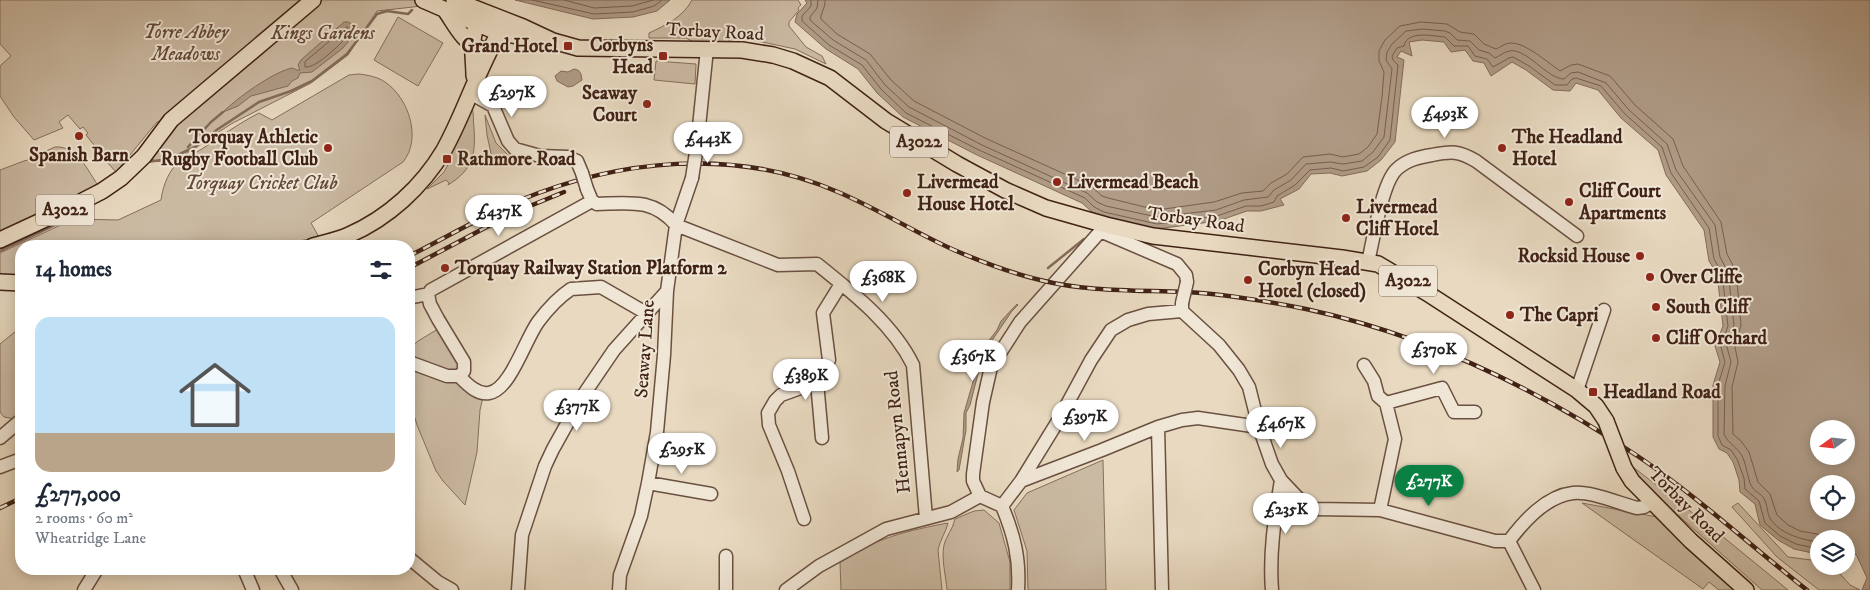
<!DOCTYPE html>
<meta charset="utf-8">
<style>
body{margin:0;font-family:"IM FELL DW Pica",serif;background:#f6f6f7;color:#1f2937;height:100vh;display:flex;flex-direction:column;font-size:19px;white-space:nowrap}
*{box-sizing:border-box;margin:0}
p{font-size:16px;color:#747a83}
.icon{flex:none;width:28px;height:28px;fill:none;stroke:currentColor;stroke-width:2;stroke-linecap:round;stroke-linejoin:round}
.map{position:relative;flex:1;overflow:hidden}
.drawer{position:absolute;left:15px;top:240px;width:400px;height:335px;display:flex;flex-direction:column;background:#fff;border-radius:20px;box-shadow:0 2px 12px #0003}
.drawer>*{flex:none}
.needle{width:32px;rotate:255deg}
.tools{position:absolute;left:1810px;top:420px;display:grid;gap:10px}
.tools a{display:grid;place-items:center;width:45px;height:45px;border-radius:50%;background:#fff;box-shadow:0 2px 12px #0003;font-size:25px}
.price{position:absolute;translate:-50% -42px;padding:0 11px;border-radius:18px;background:#fff;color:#222;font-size:16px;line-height:32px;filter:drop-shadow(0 1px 2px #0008)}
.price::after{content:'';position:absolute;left:50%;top:30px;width:15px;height:11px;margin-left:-8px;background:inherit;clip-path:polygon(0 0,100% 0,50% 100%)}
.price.active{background:#0b8043;color:#fff}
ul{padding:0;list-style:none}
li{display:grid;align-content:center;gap:10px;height:265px;padding:0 20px}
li+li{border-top:1px solid #e0e1e3}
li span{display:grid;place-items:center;height:155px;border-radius:15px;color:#555}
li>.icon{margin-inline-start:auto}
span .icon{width:90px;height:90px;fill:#fffc;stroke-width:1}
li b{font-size:21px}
h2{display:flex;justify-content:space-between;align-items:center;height:60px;padding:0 20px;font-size:21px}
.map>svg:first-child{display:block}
.green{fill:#cbbaa3;stroke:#866e5c}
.water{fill:#af9b86;stroke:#836b59;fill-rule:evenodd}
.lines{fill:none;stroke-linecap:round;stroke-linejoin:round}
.shore{stroke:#785e4e;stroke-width:1}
.stream{stroke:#836b59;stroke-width:2.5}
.minor-casing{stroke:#6a5040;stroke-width:15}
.major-casing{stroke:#402215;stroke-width:18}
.minor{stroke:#f0e6d6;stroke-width:12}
.major{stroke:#e8d9c0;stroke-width:15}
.rail-casing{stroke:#402215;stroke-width:4.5}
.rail{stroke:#f0e6d6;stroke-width:2.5;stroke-dasharray:8;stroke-linecap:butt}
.minor-bridge-casing{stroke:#6a5040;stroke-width:15;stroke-linecap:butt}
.major-bridge-casing{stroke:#402215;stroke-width:18;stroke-linecap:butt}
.minor-bridge{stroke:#f0e6d6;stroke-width:12}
.major-bridge{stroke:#e8d9c0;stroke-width:15}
.poi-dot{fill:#8f2418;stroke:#f0e6d6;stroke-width:2}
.labels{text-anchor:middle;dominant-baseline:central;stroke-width:4;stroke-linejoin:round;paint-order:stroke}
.shield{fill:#f0e6d6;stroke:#755d4f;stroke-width:1}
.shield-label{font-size:18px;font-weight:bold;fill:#402215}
.park-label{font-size:19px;font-style:italic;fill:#634838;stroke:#f0e6d6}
.street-label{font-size:19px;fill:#402215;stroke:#f0e6d6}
.poi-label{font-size:19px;font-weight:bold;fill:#402215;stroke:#f0e6d6;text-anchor:start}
</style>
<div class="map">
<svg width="1870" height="590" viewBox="0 0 1870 590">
<rect width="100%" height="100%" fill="#e8d9c0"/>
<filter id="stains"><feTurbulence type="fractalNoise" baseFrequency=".004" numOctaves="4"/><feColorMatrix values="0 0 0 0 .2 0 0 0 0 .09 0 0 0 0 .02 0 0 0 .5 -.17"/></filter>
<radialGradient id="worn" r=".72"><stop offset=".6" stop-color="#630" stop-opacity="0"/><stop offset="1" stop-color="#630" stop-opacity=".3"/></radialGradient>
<path class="green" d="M0,0H304L164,120L157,122L116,172L97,151L98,150L86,135L88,133L83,127L80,129L68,115L59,122L63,128L34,140L14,117L0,96V66L11,56L0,44Z
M313,0H423L431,4L413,7L377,11L348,55L311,83L231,124L181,157L161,162L143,157L162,130Z
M692,0H798L801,5L798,8L799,10L789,22V26L806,47L822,56L826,64L795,49L753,40L736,38L707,49L686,38H649V33C666,25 683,17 692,0Z
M398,17L443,43L418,86L374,60Z
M656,61L696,64L695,84L654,80Z
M359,74C368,75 378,77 385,82C409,98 422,139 403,162L311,223L319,237L274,246H21V275L0,274V253L74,219L118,220L161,200C163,185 169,169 182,159C188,155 196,153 202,149C221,136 238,124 259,113L272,120L349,75Z
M472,108C474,114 473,121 474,128C476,156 472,170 448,185L449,183L446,180L427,189L444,172L452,157L451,152Z
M485,115L496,143L510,157L494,167L487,135Z
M55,147C79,145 90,176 102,191L0,240V170L24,161L39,157L44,152Z
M443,326L462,373L484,393L480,410L477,452L465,505L443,481L436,471L417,425L409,399V349L418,341Z
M21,327V413L15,419L4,417L0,412V344Z
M1103,460L1106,590H1028L1027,551L1014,510L1027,493Z
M1633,467L1716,531L1788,590H1762L1660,499L1641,480Z
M1582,503L1657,517L1735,590H1719L1709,582L1703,589Z
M1738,503L1788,557L1819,561V566H1833L1850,585L1860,590H1819L1777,557L1732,507Z
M984,510L999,523L1010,562V590H947C946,576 941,559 944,545C946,536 953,529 955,519L974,511Z
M948,523C946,532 940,540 938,550L942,590H841L840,562C872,539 910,530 948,523Z"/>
<path class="water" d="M515,0H670L657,11L633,17L593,19Z
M805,0H1870V590H1862L1867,578L1856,554L1846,555V539H1819V552L1817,554L1794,549L1778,540L1760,525L1755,504L1740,492L1739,480L1733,462L1727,453L1719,449L1713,437V385L1720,362L1715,346L1723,326L1717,274L1709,261L1704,230L1666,175L1658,150L1621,118L1598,90L1576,83L1570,91L1553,90L1526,70L1512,62L1491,76L1484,63L1473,61L1465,50L1451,52L1444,42L1422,40L1409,42L1412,56L1401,51L1397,57L1404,60L1395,142L1381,160L1367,171L1342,176L1330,173L1311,174L1299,189L1280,199L1284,205L1261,211H1247L1218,221L1156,229L1103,216L1092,212L1082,203L977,155L903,117L877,93L858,69L826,49L795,22L797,14L807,3ZM1819,429H1846V456H1819ZM1819,484H1846V511H1819Z
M344,22H348L357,27V31L343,48L312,72L300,73L298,78L292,81L288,86L251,96L238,106L223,112C237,98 273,72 292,68L297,70H300L298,65L301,60Z
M574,69C581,70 581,74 582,80L573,86L568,87L557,81L555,76L561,71L568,72Z
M1017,304L1018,305L1012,311L993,339L980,366L970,405L966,413V430L959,470L957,472L958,459L963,438L964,413L979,361L984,347L997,330L1001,321Z"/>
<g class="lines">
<path class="shore" d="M532,0L594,14L633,12L654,6L662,0
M564,0L594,8L632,6L653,0
M811,0V6L802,16V21L829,45L862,65L881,89L906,113L979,150L1085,198L1094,207L1104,212L1157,224L1217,216L1246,206H1261L1274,202L1277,196L1295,185L1310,170L1331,168L1343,171L1364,167L1378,157L1390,140L1398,65L1393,60L1392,56L1397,48L1404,46C1407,30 1433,36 1445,37L1454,46H1468L1475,56L1487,59L1493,67L1509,58L1513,57L1529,66L1555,85H1567L1572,79L1576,78L1601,86L1625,114L1662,147L1671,173L1709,228L1714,259L1722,273L1728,326L1721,347L1725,362L1718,385V436L1722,445L1731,450L1737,459L1744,478L1745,489L1759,501L1765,523L1780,536L1796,544L1819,549
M818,0L817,8L810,17V20L833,40L866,60L885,85L909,107L982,145L1087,193L1097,202L1106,206L1157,217L1216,210L1244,200L1268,197L1274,190L1291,180L1306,164L1330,162L1343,164L1362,161L1373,152L1384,137L1392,69L1386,60L1387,52L1392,44L1406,31L1422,29L1445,31L1450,33L1457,40L1470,41L1479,50L1489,53L1495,58C1500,56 1504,52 1509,51C1526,47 1547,79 1564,79L1571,73L1578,72L1606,83L1629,110L1667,144L1676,170L1715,225L1720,257L1728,272L1734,325L1727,347L1731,362L1725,386L1724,434C1728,444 1738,447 1743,458C1746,464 1749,484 1752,487C1756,493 1763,494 1765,501C1768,507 1767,515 1771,520C1781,534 1802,540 1819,542
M825,0C826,7 820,14 821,19L837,34L870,54L891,80L914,101L985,138L1091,186L1102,196L1108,198L1157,210L1214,202L1242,193L1263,191L1271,183L1287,174L1303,157L1330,154L1343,157L1359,154L1368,147L1377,134L1382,97L1384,72L1379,61V51L1385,40L1400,26L1421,22L1447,24L1460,32L1474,34L1484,44L1496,49C1501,47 1505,43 1511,43C1526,43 1547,62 1560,71L1571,65L1578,64L1610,76L1635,105L1673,139L1683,166L1721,222L1727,254L1736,271L1741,325L1735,347L1738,362L1732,387L1733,434L1741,441L1749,452L1758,482L1770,494L1777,515L1788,525L1800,531L1822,535L1830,539
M347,27L350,29L351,32C344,41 316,69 305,67V62Z"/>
<path class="stream" d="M188,147L211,122L223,112
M147,162L169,159L197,146L218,129L259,102L291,91L312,81L347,54L377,14L387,11L408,14L412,10
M0,251L72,217L89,206
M1048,268L1084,239"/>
<defs>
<path id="minor" d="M470,93L493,106L508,141L515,149L540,156L568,157L577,161L582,173
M697,146L707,49
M587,189L592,201L597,204C630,203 653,198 676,225L778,265L817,264C852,292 893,324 913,365L926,518
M1100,231L1177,264L1186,275L1187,282
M1368,262C1373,241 1382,184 1396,170C1406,160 1419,157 1432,155C1452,151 1459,151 1476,161L1577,236
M428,294L431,290L592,201
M428,294L430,304L438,319L464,362V371L459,376
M409,298L428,294
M1182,303V311L1219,345L1239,370L1249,387L1259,427L1272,464L1281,480L1298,498L1315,509L1380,510L1495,541H1509C1524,521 1546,496 1573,493C1591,491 1618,503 1637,508L1644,507L1653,502
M409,362L447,376H459
M1364,365L1374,381L1378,396L1386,403L1395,439L1380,510
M459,376C467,384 477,395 489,393C510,390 525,340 538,322C547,310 559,297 571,289L601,287L646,313
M817,382L822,438
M1577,390L1604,310
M1386,403L1442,388L1454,412H1475
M1158,427L1162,590
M0,438L21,420
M0,467L21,459
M1021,481L1102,450L1158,427L1182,420L1198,418L1259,427
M648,483L711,494
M1002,506L1021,481L1058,421L1091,360L1111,330L1128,320L1148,314L1182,311
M804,519L788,471L769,425L768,413L775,401L781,395L817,382L824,371L829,360L823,313L841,284
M1509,541L1534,590
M409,558L438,582L452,590
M244,569L253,590
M280,569L292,590
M84,590L97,569
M518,590L522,535L545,466L553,449L582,397L614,350L667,291
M619,590L620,575L641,516L648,483L657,432L664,355L667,291L676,225L692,178
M726,590V556
M786,590L819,566L886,529L951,512L980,496
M1018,590C1020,558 1014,535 1002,506L980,496L973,481V474L983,402L991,367L1020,322L1106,225
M1272,590C1269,552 1275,517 1281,480"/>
<path id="major" d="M423,0L499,33L539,39
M454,0L523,27L553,41L578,48L742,50L773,55L793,61L830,78L886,121L957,164L1005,190L1046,208L1106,225L1153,236L1342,258L1378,264L1427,293L1577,390L1596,406L1606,421
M445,10C455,24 463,42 479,48
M474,76C474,56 468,34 482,17
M0,240L69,208L102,191L121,178L144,156L171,120L313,0
M313,246C324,243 338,240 349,235C388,218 422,187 444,150C465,112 477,71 499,33
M0,282L21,283
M1624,468L1632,481L1691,541L1746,590"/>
</defs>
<use href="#minor" class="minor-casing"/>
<use href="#major" class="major-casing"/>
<use href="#minor" class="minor"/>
<use href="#major" class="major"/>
<defs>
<path id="rail" d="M409,256C445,238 481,217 518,201C619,159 735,147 838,192C878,209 914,232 954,250C982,262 1011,273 1040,280C1087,292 1137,290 1185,292C1225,294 1266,301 1306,309C1426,335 1538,389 1639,457C1698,497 1751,546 1807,590
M409,268L513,213L564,192
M0,508L21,498"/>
</defs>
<use href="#rail" class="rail-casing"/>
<use href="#rail" class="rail"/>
<defs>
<path id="minor-bridge" d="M582,173L587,189
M692,178L697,146
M1182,303L1187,282"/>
<path id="major-bridge" d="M1606,421L1624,468"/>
</defs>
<use href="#minor-bridge" class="minor-bridge-casing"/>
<use href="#major-bridge" class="major-bridge-casing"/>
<use href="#minor-bridge" class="minor-bridge"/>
<use href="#major-bridge" class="major-bridge"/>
</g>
<g class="poi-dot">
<rect x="563" y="41" width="10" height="10" rx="2.5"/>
<rect x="658" y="51" width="10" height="10" rx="2.5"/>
<circle cx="647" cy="104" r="5"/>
<circle cx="79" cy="136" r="5"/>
<circle cx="328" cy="148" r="5"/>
<circle cx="1502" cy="148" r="5"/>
<rect x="442" y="154" width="10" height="10" rx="2.5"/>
<circle cx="1057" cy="182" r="5"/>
<circle cx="907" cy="193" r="5"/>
<circle cx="1569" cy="202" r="5"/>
<circle cx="1346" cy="218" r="5"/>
<circle cx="1640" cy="256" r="5"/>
<circle cx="445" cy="268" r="5"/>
<circle cx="1650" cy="277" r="5"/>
<circle cx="1248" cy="280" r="5"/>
<circle cx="1656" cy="307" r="5"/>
<circle cx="1510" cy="315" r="5"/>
<circle cx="1656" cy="338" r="5"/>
<rect x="1588" y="387" width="10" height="10" rx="2.5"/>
</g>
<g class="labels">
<g class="shield">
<rect x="890" y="126.5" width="58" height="31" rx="4"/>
<rect x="36" y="194.5" width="58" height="31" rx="4"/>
<rect x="1379" y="265.5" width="58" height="31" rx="4"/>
</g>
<g class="shield-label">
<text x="919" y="142">A3022</text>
<text x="65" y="210">A3022</text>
<text x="1408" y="281">A3022</text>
</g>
<g class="park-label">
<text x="186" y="32">Torre Abbey<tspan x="186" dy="22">Meadows</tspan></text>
<text x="323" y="33">Kings Gardens</text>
<text x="261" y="183">Torquay Cricket Club</text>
</g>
<g class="street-label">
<text transform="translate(715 32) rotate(3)">Torbay Road</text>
<text transform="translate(1196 220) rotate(8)">Torbay Road</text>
<text transform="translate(645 349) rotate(-86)">Seaway Lane</text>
<text transform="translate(898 432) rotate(-96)">Hennapyn Road</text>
<text transform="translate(1686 505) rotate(45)">Torbay Road</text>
</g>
<g class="poi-label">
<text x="653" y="45" text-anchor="end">Corbyns<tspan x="653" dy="22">Head</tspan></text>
<text x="558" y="46" text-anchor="end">Grand Hotel</text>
<text x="637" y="93" text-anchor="end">Seaway<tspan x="637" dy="22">Court</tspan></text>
<text x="318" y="137" text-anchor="end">Torquay Athletic<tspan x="318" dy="22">Rugby Football Club</tspan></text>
<text x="1512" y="137">The Headland<tspan x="1512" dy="22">Hotel</tspan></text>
<text x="79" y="155" text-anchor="middle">Spanish Barn</text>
<text x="457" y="159">Rathmore Road</text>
<text x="917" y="182">Livermead<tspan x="917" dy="22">House Hotel</tspan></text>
<text x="1067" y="182">Livermead Beach</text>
<text x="1579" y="191">Cliff Court<tspan x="1579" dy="22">Apartments</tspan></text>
<text x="1356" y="207">Livermead<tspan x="1356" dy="22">Cliff Hotel</tspan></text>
<text x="1630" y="256" text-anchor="end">Rocksid House</text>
<text x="455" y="268">Torquay Railway Station Platform 2</text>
<text x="1258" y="269">Corbyn Head<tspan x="1258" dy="22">Hotel (closed)</tspan></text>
<text x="1660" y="277">Over Cliffe</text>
<text x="1666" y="307">South Cliff</text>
<text x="1520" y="315">The Capri</text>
<text x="1666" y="338">Cliff Orchard</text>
<text x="1603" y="392">Headland Road</text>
</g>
</g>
<rect width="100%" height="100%" filter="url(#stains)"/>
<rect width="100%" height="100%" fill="url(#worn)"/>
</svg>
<div class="tools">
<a><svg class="needle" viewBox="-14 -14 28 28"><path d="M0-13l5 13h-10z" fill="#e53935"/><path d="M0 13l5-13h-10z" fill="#747a83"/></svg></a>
<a><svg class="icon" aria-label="locate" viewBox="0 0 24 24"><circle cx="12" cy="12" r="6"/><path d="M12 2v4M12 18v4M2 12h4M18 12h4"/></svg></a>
<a><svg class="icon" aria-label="layers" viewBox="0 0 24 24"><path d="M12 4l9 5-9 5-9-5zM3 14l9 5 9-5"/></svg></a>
</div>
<b class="price" style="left:512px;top:118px">£297K</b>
<b class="price" style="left:1445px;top:139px">£493K</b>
<b class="price" style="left:708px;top:164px">£443K</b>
<b class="price" style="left:499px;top:237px">£437K</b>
<b class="price" style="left:883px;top:303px">£368K</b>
<b class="price" style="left:1434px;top:375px">£370K</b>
<b class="price" style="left:973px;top:382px">£367K</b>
<b class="price" style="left:806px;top:401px">£389K</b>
<b class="price" style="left:577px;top:432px">£377K</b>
<b class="price" style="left:1085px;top:442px">£397K</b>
<b class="price" style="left:1281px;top:449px">£467K</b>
<b class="price" style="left:682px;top:475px">£295K</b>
<b class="price active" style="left:1429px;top:507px">£277K</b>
<b class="price" style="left:1286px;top:535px">£235K</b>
<section class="drawer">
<h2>14 homes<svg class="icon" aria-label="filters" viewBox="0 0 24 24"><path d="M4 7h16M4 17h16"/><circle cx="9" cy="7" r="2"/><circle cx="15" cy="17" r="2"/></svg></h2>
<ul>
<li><span style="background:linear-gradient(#bfe0f5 75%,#b9a48a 0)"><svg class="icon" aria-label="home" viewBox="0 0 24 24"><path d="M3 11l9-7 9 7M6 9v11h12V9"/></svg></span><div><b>£277,000</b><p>2 rooms · 60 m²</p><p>Wheatridge Lane</p></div></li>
</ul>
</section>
</div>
